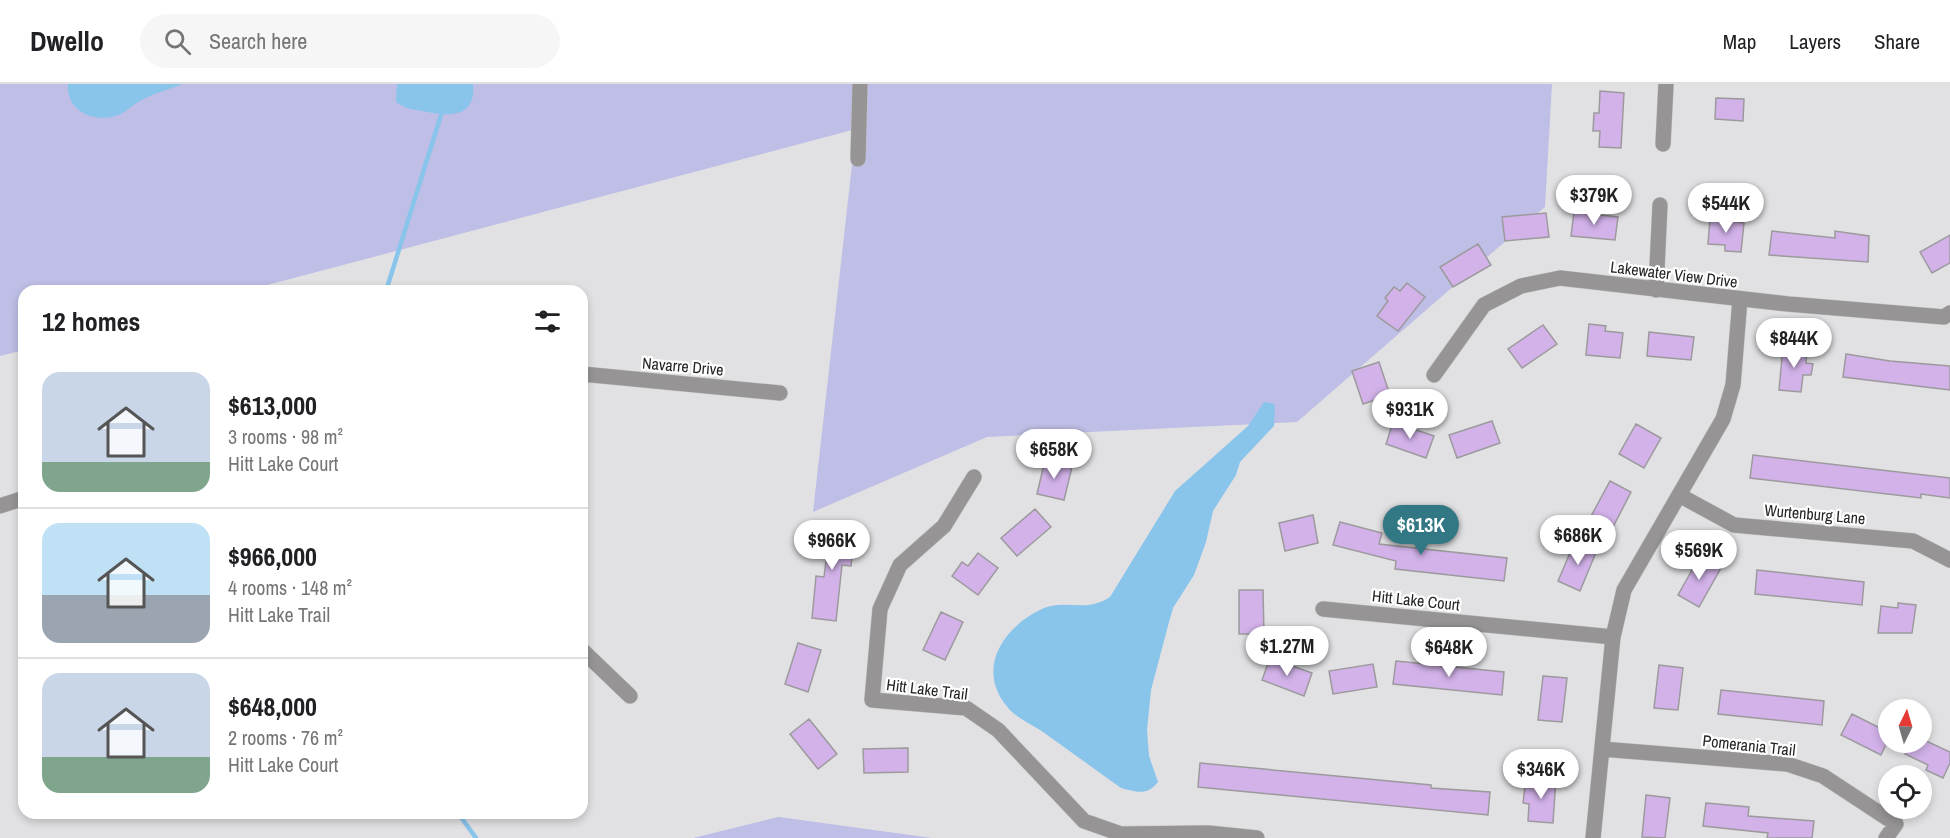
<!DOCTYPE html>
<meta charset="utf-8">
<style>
body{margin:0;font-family:"Archivo Narrow",sans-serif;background:#f6f6f6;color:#202124;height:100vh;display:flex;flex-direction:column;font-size:22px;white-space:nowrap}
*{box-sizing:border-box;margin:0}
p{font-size:20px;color:#757577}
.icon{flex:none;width:33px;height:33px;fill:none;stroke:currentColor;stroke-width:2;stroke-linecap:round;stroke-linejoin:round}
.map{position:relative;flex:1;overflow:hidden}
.drawer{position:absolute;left:18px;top:201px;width:570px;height:534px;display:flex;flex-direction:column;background:#fff;border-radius:18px;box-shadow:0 3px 9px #0003}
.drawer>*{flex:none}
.needle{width:39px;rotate:5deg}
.tools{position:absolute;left:1878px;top:615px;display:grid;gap:12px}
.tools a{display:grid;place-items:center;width:54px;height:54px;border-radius:50%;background:#fff;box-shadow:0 3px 9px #0003;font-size:30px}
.price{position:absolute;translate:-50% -51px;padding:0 14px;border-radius:21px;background:#fff;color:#222;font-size:20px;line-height:39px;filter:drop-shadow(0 2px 3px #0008)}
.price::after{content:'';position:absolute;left:50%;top:36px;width:18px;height:14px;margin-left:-9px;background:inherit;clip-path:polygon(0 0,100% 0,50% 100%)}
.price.current{background:#317784;color:#fff}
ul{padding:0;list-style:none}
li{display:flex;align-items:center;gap:18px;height:150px;padding:0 24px}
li+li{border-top:2px solid #e0e0e0}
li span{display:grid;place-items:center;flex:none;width:168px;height:120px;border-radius:18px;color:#555}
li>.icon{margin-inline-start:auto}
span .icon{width:72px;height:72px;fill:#fffc;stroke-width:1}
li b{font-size:26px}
h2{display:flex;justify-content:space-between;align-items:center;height:72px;padding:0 24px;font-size:26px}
header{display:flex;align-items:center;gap:36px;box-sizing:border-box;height:84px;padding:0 30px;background:#fff;border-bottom:2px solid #e0e0e0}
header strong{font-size:28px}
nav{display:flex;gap:33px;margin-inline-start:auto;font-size:21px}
.search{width:420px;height:54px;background:#f6f6f6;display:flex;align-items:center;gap:15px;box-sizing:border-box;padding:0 21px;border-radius:33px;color:#757577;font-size:22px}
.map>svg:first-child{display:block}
.green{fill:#bebee6}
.water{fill:#89c4eb}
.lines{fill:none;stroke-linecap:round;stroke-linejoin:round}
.stream{stroke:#89c4eb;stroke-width:4.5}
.building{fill:#d2b2e9;stroke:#9c9a9d;stroke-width:1.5}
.street-casing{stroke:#bfbfc2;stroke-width:16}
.street{stroke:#969494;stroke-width:15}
.labels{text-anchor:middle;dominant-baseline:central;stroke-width:4.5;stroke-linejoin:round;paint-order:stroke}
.street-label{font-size:16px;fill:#242425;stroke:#fff}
</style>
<header>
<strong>Dwello</strong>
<div class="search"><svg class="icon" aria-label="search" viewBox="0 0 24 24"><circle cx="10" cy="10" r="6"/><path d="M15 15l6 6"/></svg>Search here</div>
<nav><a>Map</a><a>Layers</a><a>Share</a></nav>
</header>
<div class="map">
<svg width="1950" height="754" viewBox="0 0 1950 754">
<rect width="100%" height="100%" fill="#e1e1e4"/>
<path class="green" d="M0,0H1552L1545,123L1297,338L987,353L813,428L856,45L245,207H24V266L0,272Z
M778,733H779L932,754H693Z"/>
<path class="water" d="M68,0H182C168,6 151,10 138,18C131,22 125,29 118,31C94,40 66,27 68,0Z
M397,0H473C476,32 453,33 428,28C415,26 406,25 396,18Z
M1264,318L1275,320L1274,342L1240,378L1236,391L1213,427L1206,458L1194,491L1173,524L1169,538L1151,606L1147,646L1149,672L1158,698C1147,712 1137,708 1121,704C1095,685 1069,667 1043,648C1033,641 1017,634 1009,625C974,586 1003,542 1044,524C1065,515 1086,529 1110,513L1175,407L1248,342Z"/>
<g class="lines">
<path class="stream" d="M386,207L441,31
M458,729L476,754"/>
</g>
<path class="building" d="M1600,7L1624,9L1621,64L1599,63L1600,47H1593L1594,29H1599Z
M1716,14L1744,15L1743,37L1715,35Z
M1574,128L1618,133L1615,156L1571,152Z
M1546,129L1549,153L1505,157L1502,133Z
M1710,134L1744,139L1741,168L1725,167V161L1708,160Z
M1772,147L1835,154V147L1869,152L1868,178L1769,171Z
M1950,151V179L1932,189L1920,168Z
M1478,160L1491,181L1453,203L1440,183Z
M1407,199L1425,213L1398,247L1377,232L1388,217L1385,214L1394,203L1400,207Z
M1589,240L1606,242L1605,247L1623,249L1620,274L1586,271Z
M1543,241L1557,260L1522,284L1508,265Z
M1649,248L1694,253L1691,276L1647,272Z
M1783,262L1807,265L1806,279L1813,280L1811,291H1803L1801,308L1779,306Z
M1846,270L1890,277L1950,282V306L1843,293Z
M1379,278L1390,311L1363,320L1352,287Z
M1492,337L1500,359L1457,374L1449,351Z
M1393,338L1434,352L1426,374L1386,360Z
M1636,340L1661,354L1644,384L1619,370Z
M1753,371L1950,394V414L1921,410V414L1750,394Z
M1045,376L1072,383L1064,416L1037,410Z
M1610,397L1631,408L1611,447L1589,436Z
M1035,425L1051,443L1017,472L1001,454Z
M1313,431L1318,459L1285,467L1279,439Z
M1340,438L1382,449L1379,460L1507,474L1504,497L1395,485L1396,477L1333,461Z
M831,442L855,444L851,482L842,481L836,537L812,534L816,492L824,493L827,469L813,467L814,453L829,455Z
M1575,457L1597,466L1580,507L1558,497Z
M978,469L998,484L978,511L952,492L962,478L968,482Z
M1700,472L1721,484L1699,523L1678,511Z
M1757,486L1864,498L1862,521L1755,510Z
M1239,506H1263L1264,550H1239Z
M1898,519L1916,521L1912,549H1878L1881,522L1898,524Z
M941,528L963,538L945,576L923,566Z
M798,559L821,566L808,608L785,600Z
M1270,574L1312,589L1304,612L1262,596Z
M1396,577L1504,588L1502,611L1393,600Z
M1373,580L1377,603L1333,610L1329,587Z
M1659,581L1683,584L1678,626L1654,624Z
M1543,592L1567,594L1562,638L1538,636Z
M1721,606L1824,617L1822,641L1718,630Z
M1852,630L1888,648V656L1881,671L1841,651Z
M809,635L837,670L818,685L790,650Z
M1922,655L1950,668V679L1943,694L1926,686L1928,681L1905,670L1911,658H1922Z
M908,664V688L864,689L863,665Z
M1200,679L1431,701V704L1490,708L1488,731L1198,703Z
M1534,693L1556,694L1553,739L1528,737L1529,720L1523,719L1525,702L1533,703Z
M1646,711L1670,714L1665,754L1642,753Z
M1706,719L1749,723L1748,732L1814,737L1812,754H1767L1768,749L1703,742Z"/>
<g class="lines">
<defs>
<path id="street" d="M1663,60L1666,0
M858,75L860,0
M1656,206L1660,121
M582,290L780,309
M1434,291L1484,221L1521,202L1560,194L1788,220L1944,233L1950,229
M974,393L944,442L900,481L880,525L872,616L966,624L998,646L1084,737L1121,750L1208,749L1257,754
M1679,411L1734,441L1913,457L1950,476
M0,422L24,414
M1323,525L1613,553
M582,566L630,612
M1602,665L1787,680L1823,692L1896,740L1886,754
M1593,754L1613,553L1624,506L1723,335L1733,301L1740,215"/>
</defs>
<use href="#street" class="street-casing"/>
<use href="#street" class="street"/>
</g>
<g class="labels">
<g class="street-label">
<text transform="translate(1674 190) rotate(7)">Lakewater View Drive</text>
<text transform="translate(683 282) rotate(5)">Navarre Drive</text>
<text transform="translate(1815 430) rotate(5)">Wurtenburg Lane</text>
<text transform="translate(1416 516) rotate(6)">Hitt Lake Court</text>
<text transform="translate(927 605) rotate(7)">Hitt Lake Trail</text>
<text transform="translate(1749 661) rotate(6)">Pomerania Trail</text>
</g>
</g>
</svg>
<div class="tools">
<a><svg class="needle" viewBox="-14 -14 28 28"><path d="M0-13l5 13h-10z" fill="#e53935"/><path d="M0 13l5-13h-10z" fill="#757577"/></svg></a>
<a><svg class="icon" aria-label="locate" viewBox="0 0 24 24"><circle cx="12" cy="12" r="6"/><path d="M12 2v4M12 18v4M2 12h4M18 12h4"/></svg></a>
</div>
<b class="price" style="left:1594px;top:142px">$379K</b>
<b class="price" style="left:1726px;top:150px">$544K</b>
<b class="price" style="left:1794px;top:285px">$844K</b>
<b class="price" style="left:1410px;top:356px">$931K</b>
<b class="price" style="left:1054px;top:396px">$658K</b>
<b class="price current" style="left:1421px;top:472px">$613K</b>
<b class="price" style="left:1578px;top:482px">$686K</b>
<b class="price" style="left:832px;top:487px">$966K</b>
<b class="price" style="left:1699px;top:497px">$569K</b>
<b class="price" style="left:1287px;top:593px">$1.27M</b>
<b class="price" style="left:1449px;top:594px">$648K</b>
<b class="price" style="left:1541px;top:716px">$346K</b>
<section class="drawer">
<h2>12 homes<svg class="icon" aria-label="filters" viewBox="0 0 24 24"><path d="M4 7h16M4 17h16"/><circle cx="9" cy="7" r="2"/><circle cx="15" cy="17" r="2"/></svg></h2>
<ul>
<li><span style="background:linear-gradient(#c9d6e8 75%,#7fa58c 0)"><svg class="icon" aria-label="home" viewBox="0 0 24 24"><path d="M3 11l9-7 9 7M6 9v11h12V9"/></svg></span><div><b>$613,000</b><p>3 rooms · 98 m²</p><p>Hitt Lake Court</p></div></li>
<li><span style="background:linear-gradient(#bfe0f5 60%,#9aa5b1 0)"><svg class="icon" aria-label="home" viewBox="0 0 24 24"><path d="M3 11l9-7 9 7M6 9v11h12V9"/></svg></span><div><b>$966,000</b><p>4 rooms · 148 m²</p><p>Hitt Lake Trail</p></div></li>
<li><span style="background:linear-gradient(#c9d6e8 70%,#7fa58c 0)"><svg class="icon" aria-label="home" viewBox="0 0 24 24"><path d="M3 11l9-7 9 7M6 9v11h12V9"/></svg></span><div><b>$648,000</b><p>2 rooms · 76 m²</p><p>Hitt Lake Court</p></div></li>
</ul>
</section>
</div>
